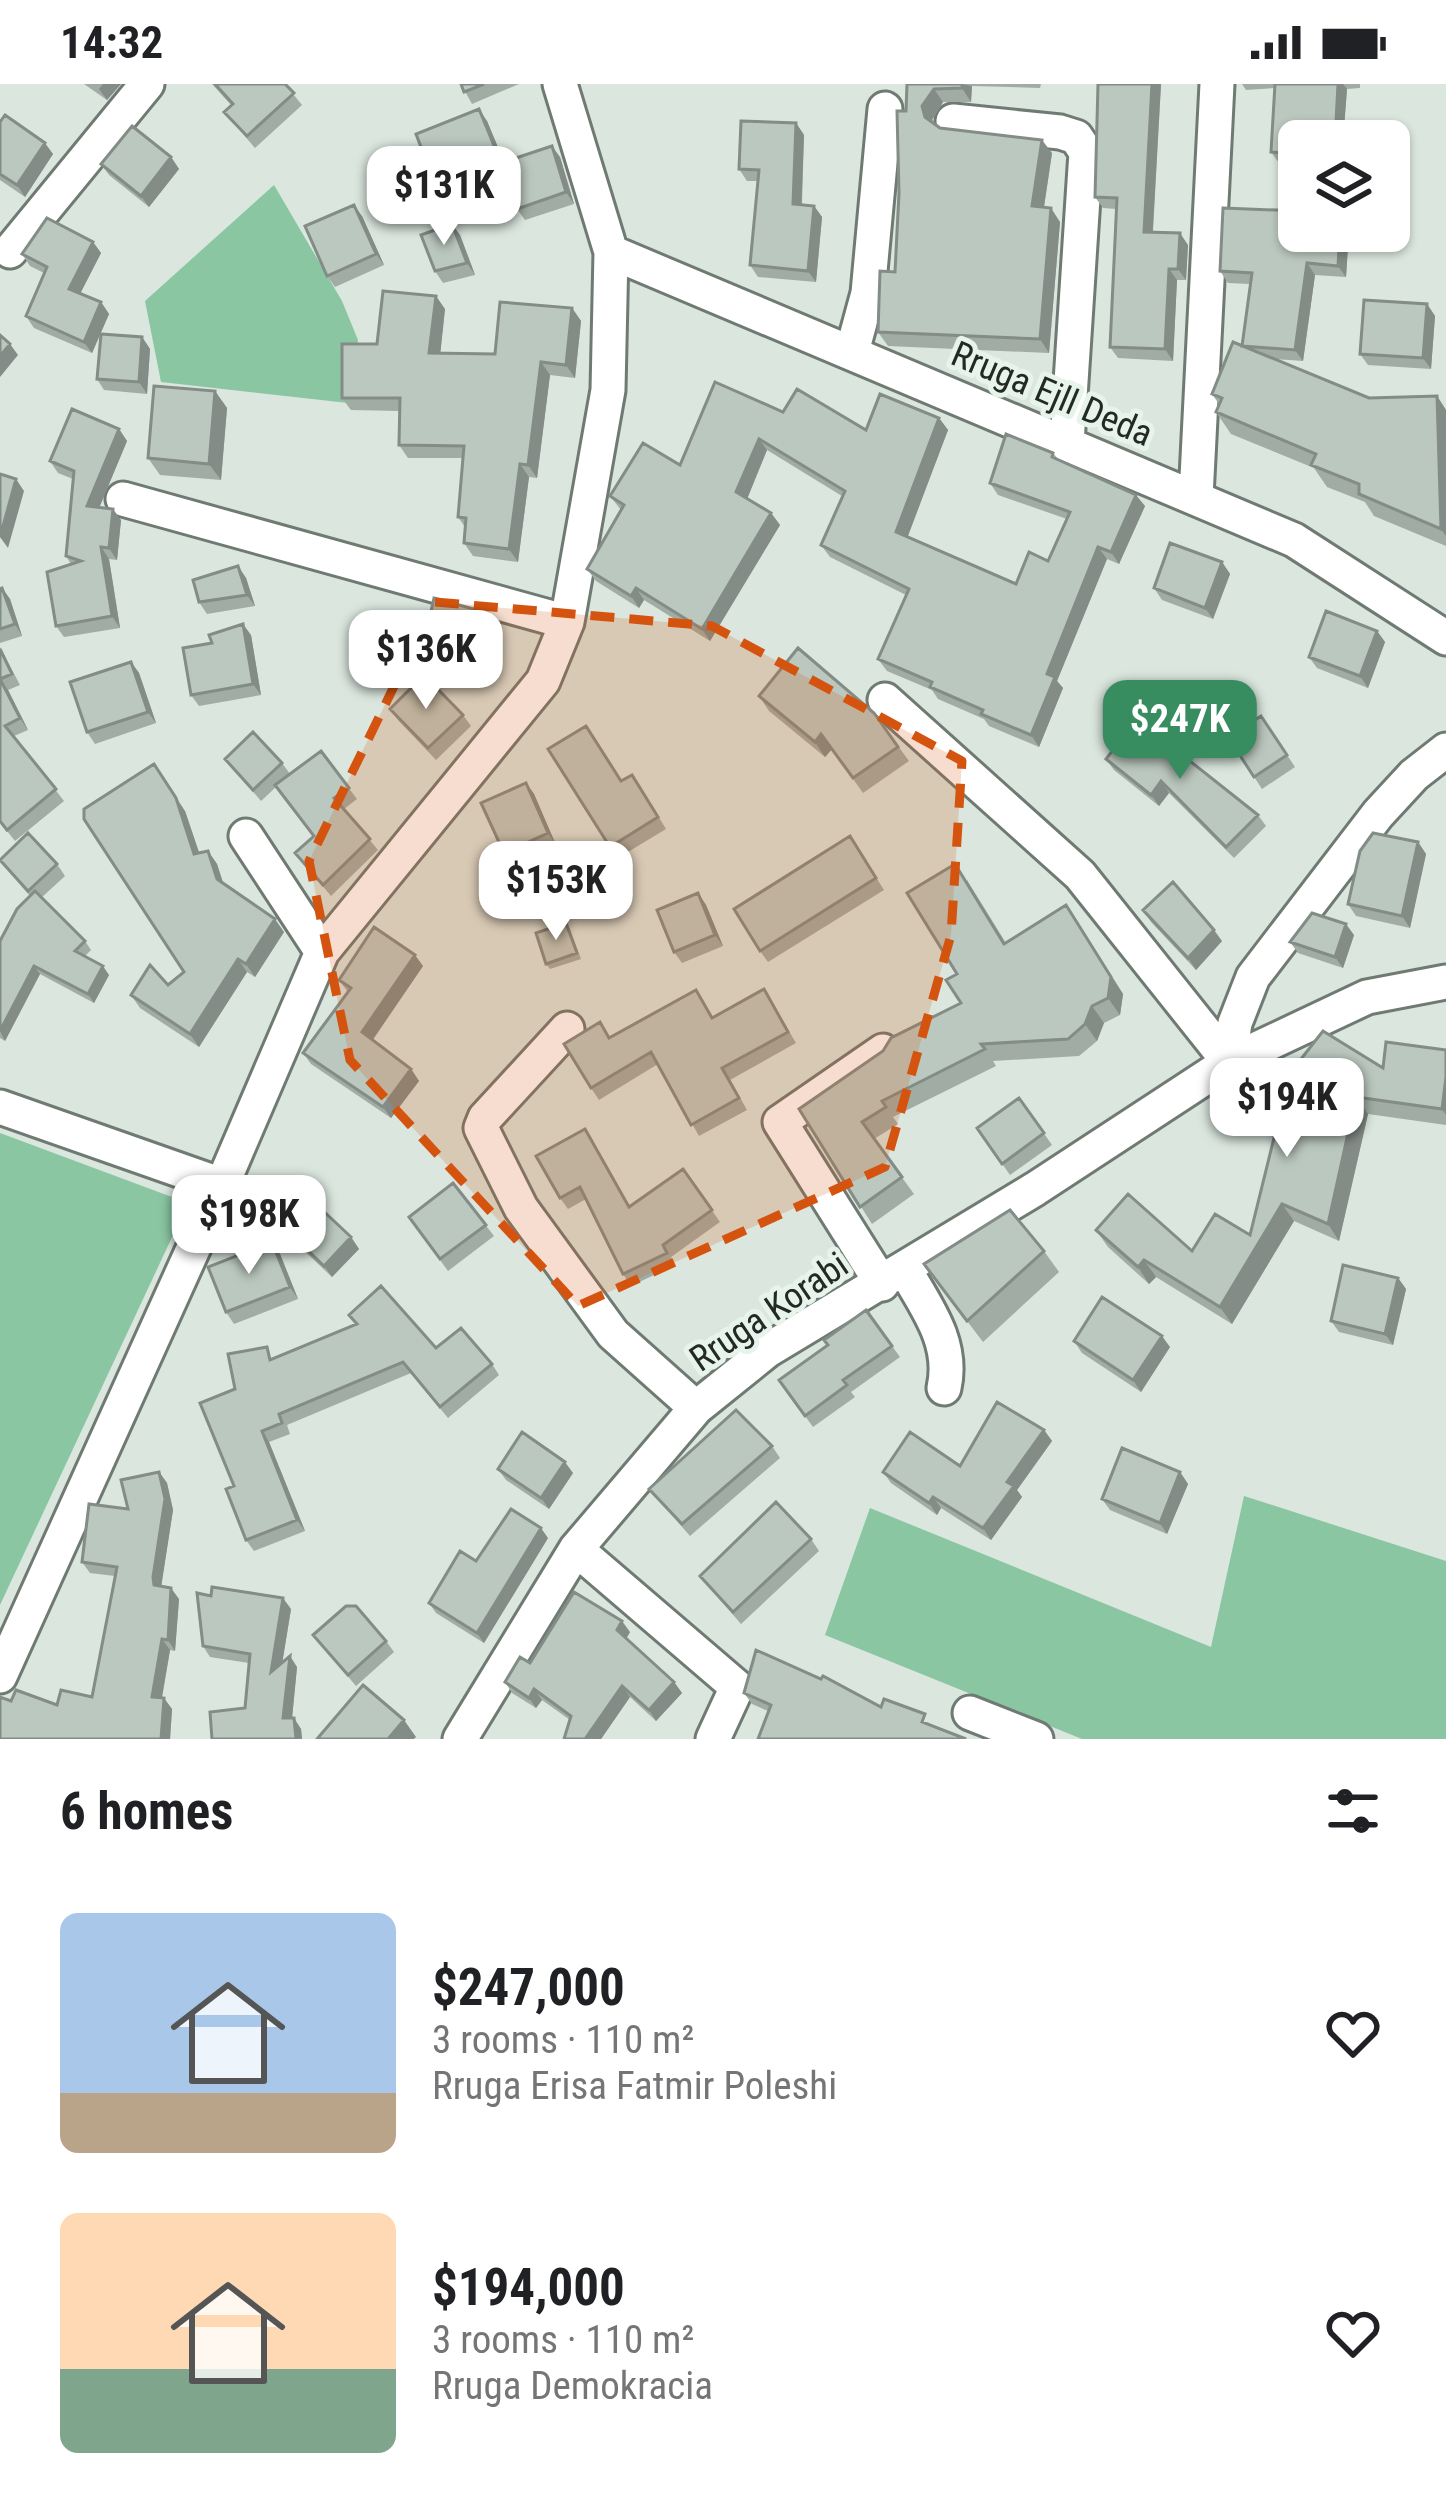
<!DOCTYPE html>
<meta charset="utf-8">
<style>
body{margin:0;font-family:"Roboto Condensed",sans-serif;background:#f2f2f2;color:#202124;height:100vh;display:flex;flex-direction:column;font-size:45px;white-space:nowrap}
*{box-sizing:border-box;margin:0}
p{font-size:39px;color:#757577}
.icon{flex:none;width:66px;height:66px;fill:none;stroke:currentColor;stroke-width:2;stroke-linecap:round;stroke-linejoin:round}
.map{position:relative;height:1655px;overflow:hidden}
.drawer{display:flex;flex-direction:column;background:#fff;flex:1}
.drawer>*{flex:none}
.controls{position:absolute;left:1278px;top:36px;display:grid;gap:24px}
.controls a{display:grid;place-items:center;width:132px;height:132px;border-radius:18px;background:#fff;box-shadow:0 3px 9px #0004;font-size:60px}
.price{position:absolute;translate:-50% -102px;padding:0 27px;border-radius:24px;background:#fff;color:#222;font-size:39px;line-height:78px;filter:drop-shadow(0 3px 6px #0008)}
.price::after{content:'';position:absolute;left:50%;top:72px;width:36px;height:27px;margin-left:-18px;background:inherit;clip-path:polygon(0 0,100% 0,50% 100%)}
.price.on{background:#388d60;color:#fff}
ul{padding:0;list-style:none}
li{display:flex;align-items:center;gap:36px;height:300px;padding:0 60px}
li span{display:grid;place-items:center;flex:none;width:336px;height:240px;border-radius:18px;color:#555}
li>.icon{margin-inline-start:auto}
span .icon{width:144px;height:144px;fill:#fffc;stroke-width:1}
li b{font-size:51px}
h2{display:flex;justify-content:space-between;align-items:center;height:144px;padding:0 60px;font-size:51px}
.status{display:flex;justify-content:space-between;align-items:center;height:84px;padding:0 60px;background:#fff;direction:ltr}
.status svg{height:33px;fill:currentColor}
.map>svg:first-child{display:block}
.green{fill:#89c6a1}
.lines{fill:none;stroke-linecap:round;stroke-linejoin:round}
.minor-casing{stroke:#6f7a73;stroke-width:39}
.minor{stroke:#fff;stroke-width:33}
.wall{fill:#a1aca4}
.shaded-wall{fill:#838c86}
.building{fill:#bbc8bf;stroke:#838c86;stroke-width:3}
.marked{fill:#d4540f;fill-opacity:0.2;stroke:#d4540f;stroke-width:9;stroke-dasharray:24 15;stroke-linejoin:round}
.labels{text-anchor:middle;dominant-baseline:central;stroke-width:10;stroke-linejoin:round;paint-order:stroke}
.street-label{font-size:36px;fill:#242926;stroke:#e7f4eb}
</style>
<div class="status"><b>14:32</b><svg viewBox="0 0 49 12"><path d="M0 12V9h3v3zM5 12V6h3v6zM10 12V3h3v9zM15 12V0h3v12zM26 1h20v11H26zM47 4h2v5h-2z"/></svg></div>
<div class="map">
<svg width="1446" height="1655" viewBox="0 0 1446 1655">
<rect width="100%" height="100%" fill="#dae6de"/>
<path class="green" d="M274,101L342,217L358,256L348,319L161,298L145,217Z
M0,1049L188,1119L0,1521Z
M1244,1412L1446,1477V1655H1082L825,1551L870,1424L1211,1563Z"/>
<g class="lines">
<defs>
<path id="minor" d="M953,37L1060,48L1076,53L1086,68L1067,359
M10,167L147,0
M611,168L1294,456L1446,554
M852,268L868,209L885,25
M1196,413L1217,0
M123,415L567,538
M885,616L1080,791L1229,978
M246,752L322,868
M567,945L485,1034L481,1044L521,1124L613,1250L696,1324
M1229,978L1235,939L1253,893L1378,730L1414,691L1446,666
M0,1023L222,1101
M905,1186C927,1224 954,1259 944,1304
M882,1200L780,1038L883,967
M576,1465L737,1603L713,1655
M0,1592L222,1101L322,868L543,597L567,538L608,306L611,168L560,0
M970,1629L1036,1655
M460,1655L576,1465L696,1324L768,1266L1035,1105L1229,978L1367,913L1446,898"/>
</defs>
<use href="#minor" class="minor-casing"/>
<use href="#minor" class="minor"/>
</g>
<path class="wall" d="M84,0H121L107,16Z
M212,0H285L302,21L255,64L224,28L231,21Z
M461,0H519L472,20Z
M907,0H1041L1040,4L972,2L971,18H943L932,36L940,44L1052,69L1044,123L1060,138L1049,269L888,262L878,248L895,188Z
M1098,0H1161L1153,148L1188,161L1186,196H1177L1173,277L1118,274L1110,263L1116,125L1103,124L1095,113Z
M1242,0H1360V4L1347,5L1343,57H1299V81L1279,79L1271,68L1275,4L1246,6Z
M487,37L504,78L560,73L574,120L525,136L517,125L502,81L441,105L433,94Z
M0,38L53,70L25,113L0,96Z
M796,39L804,51L802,121L814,122L822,133L816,198L758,193L750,181L758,97H747L739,85Z
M171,73L179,85L149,123L109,91L101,80Z
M362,132L384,181L335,203L327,192Z
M1349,147L1346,193L1315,191L1303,277L1275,275L1369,314L1437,312L1446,326V462L1374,432L1365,418L1327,403L1314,384L1231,350L1216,328L1219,320L1212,310L1242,261L1250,200L1228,199L1220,187Z
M460,151L475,191L443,199L435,187Z
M93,158L101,169L80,209L101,218L109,230L92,269L34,244L26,232L44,189L30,182L22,170Z
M1427,220L1435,232L1431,285L1368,281L1360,270Z
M572,224L581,237L575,294L550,291L537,394L529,393L518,478L473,472L464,459L465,443L458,433L463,374H408L399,361L400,327L351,326L342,314L377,260L445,225L440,269L495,270Z
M142,253L150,265L147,310L104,306L97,295Z
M215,307L227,324L221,396L160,391L148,374Z
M783,328L866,346L939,334L948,346L907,452L1016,500L1048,477L1067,435L998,411L990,399L1053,369L1059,376L1145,422L1119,480L1107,475L1057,597L1063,604L1039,663L989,642L984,635L938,615L932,606L887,587L878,575L906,511L830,473L821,461L842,412L767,366L747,415L771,429L780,441L710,557L644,516L639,524L596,497L587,485L621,426L610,412L680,381Z
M119,345L127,357L99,423L121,436L117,476L109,475L120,544L64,553L56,542L71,480L66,472L73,395L58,389L50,377Z
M1222,478L1230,490L1213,535L1162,516L1154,504Z
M238,482L246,494L255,522L207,530L199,518Z
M2,504L10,515L22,552L0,559V505Z
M496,540L483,578L434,561L426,549Z
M1377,547L1385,558L1368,604L1317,584L1309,573Z
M251,551L261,611L199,622L191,611Z
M0,563L20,601L8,606L28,646L14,652L64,717L15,757L0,738Z
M131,578L139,589L156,639L95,660L87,648Z
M759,612L874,629L909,677L863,709L832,665L825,673L769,627Z
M390,625L463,631L471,642L436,676L398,636Z
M1261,632L1295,683L1262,705L1228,653Z
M321,667L357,715L344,725L378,766L331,812L295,769L313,752L276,703L261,717L225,675L282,679L290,690Z
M1106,675L1258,731L1266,742L1234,774L1169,709L1159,722L1114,686Z
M622,697L640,702L666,745L618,774L610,763Z
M526,699L534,710L556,761L512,780L504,769Z
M185,727L199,769L208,767L217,780L223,799L284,848L255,893L247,888L199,963L140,924L131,911L168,901L184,888Z
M850,752L884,806L768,878L760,867Z
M1418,758L1426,770L1410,844L1356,832L1348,820Z
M0,777L57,780L65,792L41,814L85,857L91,866L84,873L109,891L94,919L40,890L5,957L0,954V857L30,812Z
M967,796L1006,859L1078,838L1123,910L1120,931L1104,939L1097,957L1079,972L993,977L996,982L893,1033L898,1040L874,1055L914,1110L872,1140L799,1025L961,919L957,890Z
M698,809L706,821L723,862L682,879L674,868Z
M1143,826L1222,857L1196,886L1151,838Z
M566,839L570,845L581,875L550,885L546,880Z
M1354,851L1343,884L1298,869L1290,858Z
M423,882L372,956L411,985L419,997L391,1034L311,980L303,969L348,908L339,896Z
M764,905L796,959L730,996L747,1026L699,1052L658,980L599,1016L591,1004L610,953L696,906L713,934Z
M1446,966V1041L1368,1030L1339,1157L1294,1137L1232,1240L1156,1193L1149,1200L1108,1163L1096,1146L1192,1167L1250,1151L1290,989L1383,984Z
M1019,1014L1052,1061L1010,1091L977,1044Z
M585,1045L630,1123L683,1085L720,1138L671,1173L675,1181L631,1202L623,1190L586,1115L568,1125L560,1114Z
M453,1099L494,1152L448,1187L409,1133Z
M291,1150L351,1153L359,1165L332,1193L299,1162Z
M1044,1167L1059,1188L983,1258L924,1180Z
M280,1170L298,1215L234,1240L226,1228Z
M1398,1194L1406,1205L1393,1261L1339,1248L1331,1237Z
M866,1226L900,1273L851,1308L855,1313L813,1343L779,1296L828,1261Z
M349,1231L436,1264L492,1280L499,1291L448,1334L411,1289L287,1341L290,1350L269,1358L305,1447L254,1467L246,1456L235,1305L275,1274L356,1240Z
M1074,1257L1170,1263L1141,1308L1082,1269Z
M1044,1346L1052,1357L1017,1406L1022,1413L991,1456L941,1424L937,1431L891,1399L883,1388L960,1382Z
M772,1362L780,1374L690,1452L649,1405Z
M498,1385L573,1389L549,1425L506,1396Z
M159,1388L167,1399L173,1426L161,1502L179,1515L175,1567L170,1566L162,1614L172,1625L170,1655L11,1617L57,1621L92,1613L115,1492L90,1489L82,1478Z
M1180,1388L1188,1400L1167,1450L1110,1426L1102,1415Z
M548,1454L484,1559L436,1529L429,1519L476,1477Z
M811,1455L819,1467L741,1540L700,1492Z
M291,1525L282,1579L297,1583L292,1634L301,1645L302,1655H212L245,1624L249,1579L210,1573L203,1562Z
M630,1548L626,1554L674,1598L682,1609L656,1637L630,1613L601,1655H564L570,1636L542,1616L536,1624L512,1609L505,1598L530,1579Z
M313,1551L386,1557L394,1568L356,1602Z
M744,1609L881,1623L933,1641L768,1627L752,1620Z"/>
<path class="shaded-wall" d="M103,0H121L107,16L99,5Z
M962,0L972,2L971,18L962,4Z
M1152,0H1161L1152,159L1144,148Z
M1338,0H1343L1347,5L1343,57H1335Z
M934,5L943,18L932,36L934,47L925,33L922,22Z
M479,25L487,37L505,80L497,69Z
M796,39L804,51L801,131L793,120Z
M1042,56L1052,69L1042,136L1032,122Z
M45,59L53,70L25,113L17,101Z
M552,62L560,73L574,120L566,108Z
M171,73L179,85L149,123L141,112Z
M354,121L362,132L384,181L376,170Z
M814,122L822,133L816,198L808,187Z
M1051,124L1060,138L1049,269L1040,255Z
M452,140L460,151L475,191L467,179Z
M1340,147H1349L1346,193L1338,182Z
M1180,149L1188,161L1186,196L1178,185Z
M93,158L101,169L77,216L69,205Z
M1307,179L1315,191L1303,277L1295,266Z
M1169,185L1177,196L1173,277L1165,265Z
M436,212L445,225L439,282L429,269Z
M101,218L109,230L92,269L84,258Z
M1427,220L1435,232L1431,285L1423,274Z
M572,224L581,237L575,294L566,281Z
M142,253L150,265L147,310L139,298Z
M10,260L18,271L0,293V272Z
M541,278L550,291L537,394L528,381Z
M215,307L227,324L221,396L209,380Z
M1437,312L1446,326V452L1441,445Z
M939,334L948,346L905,460L896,448Z
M119,345L127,357L95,434L87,422Z
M759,355L767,366L745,420L736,408Z
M520,380L529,393L518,478L509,465Z
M16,395L24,407L8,464L0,453Z
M1136,411L1145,422L1119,480L1111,468Z
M113,425L121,436L117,476L109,464Z
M771,429L780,441L710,557L702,545Z
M101,463L109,475L120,544L112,532Z
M1098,463L1107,475L1057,597L1063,604L1039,663L1031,651L1047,590Z
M1222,478L1230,490L1213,535L1205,524Z
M238,482L246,494L255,522L247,511Z
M2,504L10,515L22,552L15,540Z
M636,504L644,516L639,524L631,512Z
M488,529L496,540L483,578L475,567Z
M243,540L251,551L261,611L253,600Z
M1377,547L1385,558L1368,604L1360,592Z
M131,578L139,589L156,639L148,628Z
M0,595L8,606L28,646L20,634Z
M821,650L832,665L825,673L815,658Z
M154,680L185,727L204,783L194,770Z
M1161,697L1169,709L1159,722L1151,711Z
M526,699L534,710L556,761L548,749Z
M1418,758L1426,770L1410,844L1402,832Z
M208,767L217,780L226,808L217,795Z
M698,809L706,821L723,862L715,851Z
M1066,821L1123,910L1120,931L1108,914Z
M275,835L284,848L255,893L246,880Z
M1346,840L1354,851L1343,884L1335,873Z
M1214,846L1222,857L1196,886L1188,874Z
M415,871L423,882L370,960L362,948Z
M238,875L247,888L199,963L190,950Z
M34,882L40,890L5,957L0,947Z
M103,882L109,891L94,919L88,910Z
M1092,922L1104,939L1097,957L1085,940Z
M411,985L419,997L391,1034L383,1023Z
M1446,993V1031L1442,1025Z
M1356,1013L1368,1030L1339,1157L1328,1140Z
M1282,1120L1294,1137L1232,1240L1220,1223Z
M351,1153L359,1165L332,1193L324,1182Z
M272,1158L280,1170L298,1215L290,1203Z
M1144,1176L1156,1193L1149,1200L1138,1183Z
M1398,1194L1406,1205L1393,1261L1385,1250Z
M1162,1252L1170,1263L1141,1308L1133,1296Z
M1044,1346L1052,1357L1017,1406L1022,1413L991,1456L983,1444L1007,1398Z
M262,1347L269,1358L305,1447L297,1436Z
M565,1378L573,1389L549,1425L541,1414Z
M159,1388L167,1399L173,1426L161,1504L154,1501L153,1493Z
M1180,1388L1188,1400L1167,1450L1160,1439Z
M933,1413L941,1424L937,1431L929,1419Z
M541,1444L548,1454L484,1559L477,1549Z
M171,1504L179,1515L175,1567L168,1556Z
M283,1514L291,1525L279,1599L271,1588Z
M622,1537L630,1548L625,1557L617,1546Z
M162,1555L170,1566L160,1624L152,1613Z
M290,1572L297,1583L291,1645L283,1634Z
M674,1598L682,1609L656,1637L649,1626Z
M622,1602L630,1613L601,1655H585Z
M534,1605L542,1616L536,1624L529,1614Z
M164,1614L172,1625L170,1655H161Z
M294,1634L301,1645L302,1655H296Z
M404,1636L416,1653L414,1655H388Z"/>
<path class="building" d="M215,0H285L294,9L247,52L224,28L233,20Z
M461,0H484L464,8Z
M907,0H962V4L934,5L922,22L925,33L940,44L1042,56L1032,122L1051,124L1040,255L878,248L880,187L895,188L899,109L897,27H906Z
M1098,0H1152L1144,148L1180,149L1178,185H1169L1165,265L1110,263L1117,114L1095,113Z
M1275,0H1338L1335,57H1299V70L1271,68Z
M479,25L497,69L433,94L416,50Z
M5,31L45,59L17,101L0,90V38Z
M741,37L796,39L793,120L814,122L808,187L750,181L759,86L739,85Z
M132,42L171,73L141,112L101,80Z
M552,62L566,108L517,125L501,79Z
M354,121L376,170L327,192L305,142Z
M1223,124L1299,127V147H1340L1338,182L1307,179L1295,266L1242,262L1252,189L1220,187Z
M47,134L93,158L69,205L101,218L84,258L26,232L47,183L22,170Z
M452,140L467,179L435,187L421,151Z
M383,207L436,212L429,269L495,270L500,218L572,224L566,281L541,278L528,381L520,380L509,465L464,459L466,434L458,433L464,362L399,361L400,314H342V260H377Z
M1364,216L1427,220L1423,274L1360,270Z
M101,250L142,253L139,298L97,295Z
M0,251L10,260L0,272Z
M1233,258L1369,314L1437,312L1441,445L1359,410V400L1311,381L1316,370L1216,328L1222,314L1212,310Z
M715,298L783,328L797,305L866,346L880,310L939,334L896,448L1016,500L1029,468L1048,477L1070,428L990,399L1006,350L1053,369L1052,373L1136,411L1111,468L1098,463L1047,590L1055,593L1031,651L981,630L983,626L930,603L932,598L878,575L909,505L821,461L845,407L759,355L736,408L771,429L702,545L636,504L631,512L587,485L624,421L610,412L643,359L680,381Z
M154,302L215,307L209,380L148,374Z
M72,325L119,345L87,422L113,425L109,464L101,463L112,532L56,542L47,488L81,477L66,472L74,387L50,377Z
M0,390L16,395L0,453Z
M1170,459L1222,478L1205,524L1154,504Z
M238,482L247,511L199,518L193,496Z
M2,504L15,540L0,545V505Z
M434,514L488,529L475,567L426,549Z
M1326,527L1377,547L1360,592L1309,573Z
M243,540L253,600L191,611L183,564L212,559L209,551Z
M798,564L874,629L898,663L853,694L821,650L815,658L759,612Z
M0,565L12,590L0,595L20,634L5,642L56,705L7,746L0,737Z
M131,578L148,628L87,648L70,598Z
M424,591L463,631L428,664L390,625Z
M1261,632L1287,671L1254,693L1228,653Z
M1137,635L1258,731L1226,763L1161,697L1151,711L1106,675Z
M586,642L621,697L632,691L658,733L610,763L548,665Z
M253,648L282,679L253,706L225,675Z
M321,667L349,704L334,714L370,755L323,801L295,769L314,752L275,701Z
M154,680L176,714L194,770L208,767L217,795L275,835L246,880L238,875L190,950L131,911L150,881L168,901L184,888L84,735V725Z
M526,699L548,749L504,769L481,719Z
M28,749L57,780L28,807L0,776Z
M1373,749L1418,758L1402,832L1348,820L1360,767Z
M850,752L876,794L760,867L734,825Z
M955,780L1004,860L1066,821L1111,893L1108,914L1092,922L1085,940L1068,955L981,960L985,965L882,1017L886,1023L862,1038L902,1093L860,1123L799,1025L883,967L891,954L961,919L946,896L957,890L907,809Z
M1173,798L1214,846L1188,874L1143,826Z
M35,807L85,857L75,867L103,882L88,910L34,882L0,947V857L17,825Z
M698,809L715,851L674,868L657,826Z
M1312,829L1346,840L1335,873L1290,858Z
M566,839L577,869L546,880L536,849Z
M374,843L415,871L362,948L411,985L383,1023L303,969L351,904L339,896Z
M764,905L788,948L722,984L739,1014L691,1041L651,968L591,1004L564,960L600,938L609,954L696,906L712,934Z
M1323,947L1383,984L1386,958L1446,966V993L1442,1025L1356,1013L1328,1140L1282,1120L1220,1223L1144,1176L1138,1183L1096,1146L1128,1110L1192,1167L1215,1130L1250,1151L1290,989Z
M1019,1014L1044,1049L1002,1080L977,1044Z
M585,1045L629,1123L683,1085L712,1126L663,1161L667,1169L623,1190L580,1103L560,1114L536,1072Z
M453,1099L486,1141L440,1175L409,1133Z
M318,1122L351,1153L324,1182L291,1150Z
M1010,1126L1044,1167L967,1237L924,1180Z
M272,1158L290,1203L226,1228L208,1183Z
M1343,1181L1398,1194L1385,1250L1331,1237Z
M381,1202L436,1264L461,1244L492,1280L440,1323L403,1278L279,1330L282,1339L262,1347L297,1436L246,1456L226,1405L234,1402L200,1319L235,1305L228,1270L267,1263L270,1276L357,1240L349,1231Z
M1102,1213L1162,1252L1133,1296L1074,1257Z
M866,1226L892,1262L843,1296L847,1301L805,1332L779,1296L828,1261L824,1256Z
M997,1318L1044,1346L1007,1398L1014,1402L983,1444L933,1413L929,1419L883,1388L910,1348L960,1382Z
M736,1326L772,1362L682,1440L649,1405Z
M522,1348L565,1378L541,1414L498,1385Z
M1122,1364L1180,1388L1160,1439L1102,1415Z
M159,1388L165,1415L153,1493L154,1501L171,1504L168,1556L162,1555L152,1613L164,1614L161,1655H0V1613L11,1617L16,1606L57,1621L61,1606L92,1613L117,1483L82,1478L89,1420L128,1425L121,1396Z
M776,1418L811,1455L733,1528L700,1492Z
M511,1425L541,1444L477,1549L429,1519L460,1467L476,1477Z
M212,1503L283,1514L271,1588L290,1572L283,1634H294L296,1655H212L210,1628L245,1624L250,1570L203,1562L197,1509L211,1512Z
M574,1508L622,1537L617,1546L674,1598L649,1626L622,1602L585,1655H564L571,1632L534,1605L529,1614L505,1598L520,1573L530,1579Z
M346,1522H356L386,1557L348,1591L313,1551Z
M756,1566L821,1595L823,1592L881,1623L884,1615L925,1630L922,1638L966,1655H758L771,1621L744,1609Z
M363,1601L404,1636L388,1655H317Z"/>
<path class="marked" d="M435,518L712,542L962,677L951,851L885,1083L578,1222L350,976L309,777Z"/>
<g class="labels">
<g class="street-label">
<text transform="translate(1052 310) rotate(23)">Rruga Ejll Deda</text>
<text transform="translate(769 1228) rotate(-34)">Rruga Korabi</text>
</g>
</g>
</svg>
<div class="controls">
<a><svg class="icon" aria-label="layers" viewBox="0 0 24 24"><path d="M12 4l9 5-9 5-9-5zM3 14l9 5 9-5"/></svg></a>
</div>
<b class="price" style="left:444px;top:164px">$131K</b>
<b class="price" style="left:426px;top:628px">$136K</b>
<b class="price on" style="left:1180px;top:698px">$247K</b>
<b class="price" style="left:556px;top:859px">$153K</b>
<b class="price" style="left:1287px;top:1076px">$194K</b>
<b class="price" style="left:249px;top:1193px">$198K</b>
</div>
<section class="drawer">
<h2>6 homes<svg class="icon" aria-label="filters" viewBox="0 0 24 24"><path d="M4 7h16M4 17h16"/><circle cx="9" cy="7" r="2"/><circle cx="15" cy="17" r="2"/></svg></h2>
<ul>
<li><span style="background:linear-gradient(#a9c7e8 75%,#b9a48a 0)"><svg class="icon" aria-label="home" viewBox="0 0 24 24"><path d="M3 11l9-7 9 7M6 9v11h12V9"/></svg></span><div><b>$247,000</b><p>3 rooms · 110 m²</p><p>Rruga Erisa Fatmir Poleshi</p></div><svg class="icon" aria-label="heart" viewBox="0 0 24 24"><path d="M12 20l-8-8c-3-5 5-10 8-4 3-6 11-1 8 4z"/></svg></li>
<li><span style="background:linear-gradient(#ffd9b3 65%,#7fa58c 0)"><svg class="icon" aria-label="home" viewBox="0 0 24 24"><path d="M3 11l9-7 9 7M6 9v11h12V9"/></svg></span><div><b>$194,000</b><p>3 rooms · 110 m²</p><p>Rruga Demokracia</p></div><svg class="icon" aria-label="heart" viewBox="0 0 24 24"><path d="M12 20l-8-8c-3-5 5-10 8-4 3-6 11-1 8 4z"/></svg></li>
</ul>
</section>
